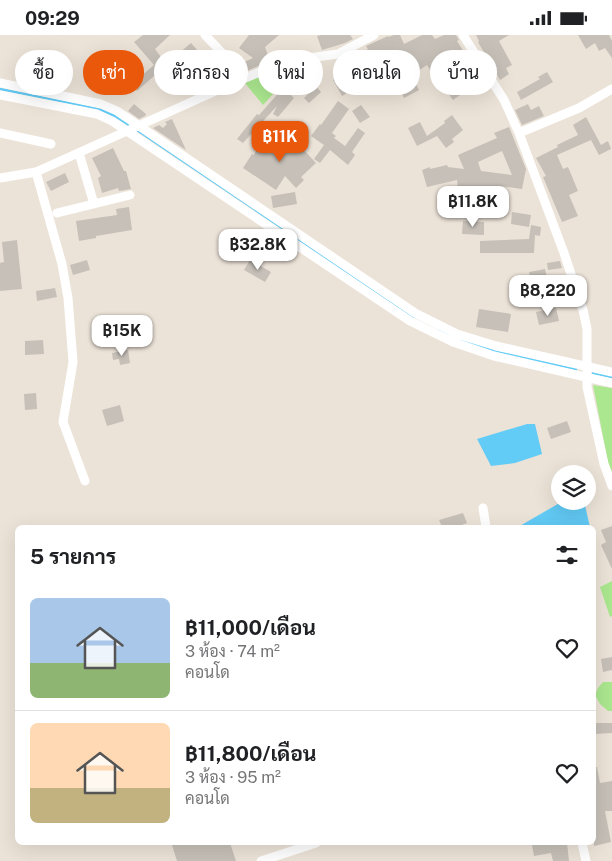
<!DOCTYPE html>
<html lang="th">
<meta charset="utf-8">
<style>
body{margin:0;font-family:"Public Sans",Sarabun,sans-serif;background:#f6f6f6;color:#202124;height:100vh;display:flex;flex-direction:column;font-size:19px;white-space:nowrap}
*{box-sizing:border-box;margin:0}
p{font-size:16px;color:#757577}
.icon{flex:none;width:28px;height:28px;fill:none;stroke:currentColor;stroke-width:2;stroke-linecap:round;stroke-linejoin:round}
.map{position:relative;flex:1;overflow:hidden}
.sheet{position:absolute;left:15px;top:490px;width:581px;height:320px;display:flex;flex-direction:column;background:#fff;border-radius:8px;box-shadow:0 5px 20px #0002}
.sheet>*{flex:none}
.banner{position:absolute;left:15px;top:15px;width:582px;height:45px;display:flex;gap:10px}
.tools{position:absolute;left:551px;top:430px;display:grid;gap:10px}
.tools a{display:grid;place-items:center;width:45px;height:45px;border-radius:50%;background:#fff;box-shadow:0 5px 20px #0002;font-size:25px}
.price{position:absolute;translate:-50% -42px;padding:0 11px;border-radius:10px;background:#fff;color:#222;font-size:16px;line-height:32px;filter:drop-shadow(0 1px 2px #0008)}
.price::after{content:'';position:absolute;left:50%;top:30px;width:15px;height:11px;margin-left:-8px;background:inherit;clip-path:polygon(0 0,100% 0,50% 100%)}
.price.selected{background:#ea580c;color:#fff}
ul{padding:0;list-style:none}
li{display:flex;align-items:center;gap:15px;height:125px;padding:0 15px}
li+li{border-top:1px solid #e0e0e0}
li span{display:grid;place-items:center;flex:none;width:140px;height:100px;border-radius:8px;color:#555}
li>.icon{margin-inline-start:auto}
span .icon{width:60px;height:60px;fill:#fffc;stroke-width:1}
li b{font-size:21px}
h2{display:flex;justify-content:space-between;align-items:center;height:60px;padding:0 15px;font-size:21px}
.pill{padding:0 18px;border-radius:22px;background:#fff;box-shadow:0 5px 20px #0002;font-size:18px;line-height:45px}
.pill.selected{background:#ea580c;color:#fff}
.status{display:flex;justify-content:space-between;align-items:center;height:35px;padding:0 25px;background:#fff;direction:ltr}
.status svg{height:14px;fill:currentColor}
.map>svg:first-child{display:block}
.green{fill:#abe78f}
.water{fill:#62cbf6}
.lines{fill:none;stroke-linecap:round;stroke-linejoin:round}
.stream{stroke:#62cbf6;stroke-width:2.5}
.building{fill:#c6c0b8;fill-rule:evenodd}
.minor{stroke:#fff;stroke-width:9}
</style>
<div class="status"><b>09:29</b><svg viewBox="0 0 49 12"><path d="M0 12V9h3v3zM5 12V6h3v6zM10 12V3h3v9zM15 12V0h3v12zM26 1h20v11H26zM47 4h2v5h-2z"/></svg></div>
<div class="map">
<svg width="612" height="826" viewBox="0 0 612 826">
<rect width="100%" height="100%" fill="#ece3d8"/>
<path class="green" d="M273,35L283,48L263,70L245,48Z
M593,350L612,353V437L608,427Z
M612,546V581L610,582L600,552Z
M603,647H612V676H608L600,669L595,660L598,653Z"/>
<path class="water" d="M527,389H535L542,419L515,428L491,431L477,404Z
M563,466H584L590,492H518Z"/>
<g class="lines">
<path class="stream" d="M0,54L99,74L115,81L132,92
M137,95L414,282
M439,295C481,316 530,324 576,334
M593,338L612,342"/>
</g>
<path class="building" d="M143,0H170L155,14L166,29L191,8L199,17L195,20L198,23L181,37L175,31L158,45L154,41L137,56L132,49L154,30L134,7Z
M249,0H279L265,12L270,26L244,37L240,29L253,23L239,13Z
M321,0H350L353,4L345,8L322,15L317,1Z
M394,0H400L404,9L422,0H432L435,4L444,0H456L459,5L457,6L469,25L466,27L481,45L453,65L440,47L438,48L427,30L409,42L402,31L381,44L374,31L362,38L353,22L368,14L366,11L388,1V2Z
M476,0H509L499,6L512,30L506,33L509,39L500,45L478,7L479,6Z
M578,0H609L612,6V23L605,13L599,16L595,8L586,14Z
M547,37L553,47L521,65L517,57L540,44L538,42Z
M345,38L354,54L342,61L333,45Z
M414,45L419,55L404,63L399,52Z
M316,51L321,57L309,68L304,63Z
M283,53L294,63L278,82L273,79L277,71L243,108L237,104L257,79L259,80Z
M338,66L349,74L332,98L336,101L334,103L345,111L358,93L365,98L352,117L355,120L348,130L330,115L320,128L314,124L324,110L311,101L320,89L321,90Z
M134,69L146,79L145,81L139,84L128,76Z
M528,69L531,75L539,71L544,81L522,90L515,75Z
M361,70L370,82L360,88L352,76Z
M452,80L463,95L452,104L454,107L446,113L437,101L417,111L408,93L420,87L427,101L445,88L444,86Z
M586,82L601,110L608,106L611,114L599,120L591,105L557,120L563,134L568,132L578,156L569,160L578,181L562,187L543,142L546,141L536,123L558,112L557,110L578,100L573,90Z
M172,84L186,115L153,93L159,90L163,93L167,89L165,87Z
M509,92L526,134L522,154L500,151V155L469,158V153L458,154L457,145L427,152L422,135L430,132V134L447,130L448,132L464,134L458,120L497,103L494,98ZM502,116L512,140L481,136L478,127Z
M284,98L298,115L301,112L316,128L301,142L304,145L296,153L285,141L276,155L243,133L252,119L254,120L260,107L269,111Z
M113,113L124,136H126L131,154L119,156L118,153L102,158L98,143L101,141L92,123Z
M65,138L69,147L51,156L46,147Z
M295,157L297,169L273,173L271,161Z
M129,172L132,195L96,201V203L79,206L76,186L117,180L116,174Z
M512,177L531,180L529,192L511,189Z
M463,186L484,187V200L462,199Z
M531,190L541,192L540,201L535,200L534,218H480V206L529,204Z
M17,205L22,254L0,256V228L4,227L2,207Z
M87,225L90,235L73,240L70,230Z
M250,225L271,237L265,247L244,235Z
M560,226L562,233L548,235L547,228Z
M545,234L548,246L532,250L529,237Z
M55,253L57,262L37,266L36,256Z
M556,273L559,286L539,290L536,277Z
M479,274L511,279L508,297L476,292Z
M43,305L44,319L25,320V306Z
M128,315L130,328L120,330L119,324L113,325L112,318Z
M36,358L37,374L25,375L24,359Z
M120,370L124,386L107,391L102,375Z
M567,386L571,397L551,404L547,393Z
M463,478L467,488L456,492H442L439,485Z
M612,491V534L601,510L606,507L601,495Z
M612,622V635L603,637L601,624Z
M594,688H612V698L594,699Z
M594,732H597L600,748L612,746V776H605L611,807L594,811Z
M179,808H230L236,826H177L172,810Z
M542,808H567L569,826H553L551,818L534,821L532,810Z"/>
<g class="lines">
<path class="minor" d="M205,0L225,21L240,45
M463,0L504,65L519,98L564,218L583,275L587,294V352L604,429L612,451
M0,48L101,69L117,76L415,278L457,299L496,311L612,337
M0,60L97,79L112,86L410,286L453,307L494,321L612,348
M0,98L51,109
M519,98L579,73L612,54
M79,118L94,169
M36,137L62,229L68,263L73,327L63,387L85,446
M0,143L36,137L240,45L287,26L338,19L374,0
M57,178L130,160
M483,473L486,492
M582,808L586,826
M261,826L316,808"/>
</g>
</svg>
<div class="tools">
<a><svg class="icon" aria-label="layers" viewBox="0 0 24 24"><path d="M12 4l9 5-9 5-9-5zM3 14l9 5 9-5"/></svg></a>
</div>
<b class="price selected" style="left:280px;top:128px">฿11K</b>
<b class="price" style="left:473px;top:193px">฿11.8K</b>
<b class="price" style="left:258px;top:236px">฿32.8K</b>
<b class="price" style="left:548px;top:282px">฿8,220</b>
<b class="price" style="left:122px;top:322px">฿15K</b>
<div class="banner">
<a class="pill">ซื้อ</a>
<a class="pill selected">เช่า</a>
<a class="pill">ตัวกรอง</a>
<a class="pill">ใหม่</a>
<a class="pill">คอนโด</a>
<a class="pill">บ้าน</a>
</div>
<section class="sheet">
<h2>5 รายการ<svg class="icon" aria-label="filters" viewBox="0 0 24 24"><path d="M4 7h16M4 17h16"/><circle cx="9" cy="7" r="2"/><circle cx="15" cy="17" r="2"/></svg></h2>
<ul>
<li><span style="background:linear-gradient(#a9c7e8 65%,#8fb573 0)"><svg class="icon" aria-label="home" viewBox="0 0 24 24"><path d="M3 11l9-7 9 7M6 9v11h12V9"/></svg></span><div><b>฿11,000/เดือน</b><p>3 ห้อง · 74 m²</p><p>คอนโด</p></div><svg class="icon" aria-label="heart" viewBox="0 0 24 24"><path d="M12 20l-8-8c-3-5 5-10 8-4 3-6 11-1 8 4z"/></svg></li>
<li><span style="background:linear-gradient(#ffd9b3 65%,#c2b280 0)"><svg class="icon" aria-label="home" viewBox="0 0 24 24"><path d="M3 11l9-7 9 7M6 9v11h12V9"/></svg></span><div><b>฿11,800/เดือน</b><p>3 ห้อง · 95 m²</p><p>คอนโด</p></div><svg class="icon" aria-label="heart" viewBox="0 0 24 24"><path d="M12 20l-8-8c-3-5 5-10 8-4 3-6 11-1 8 4z"/></svg></li>
</ul>
</section>
</div>
